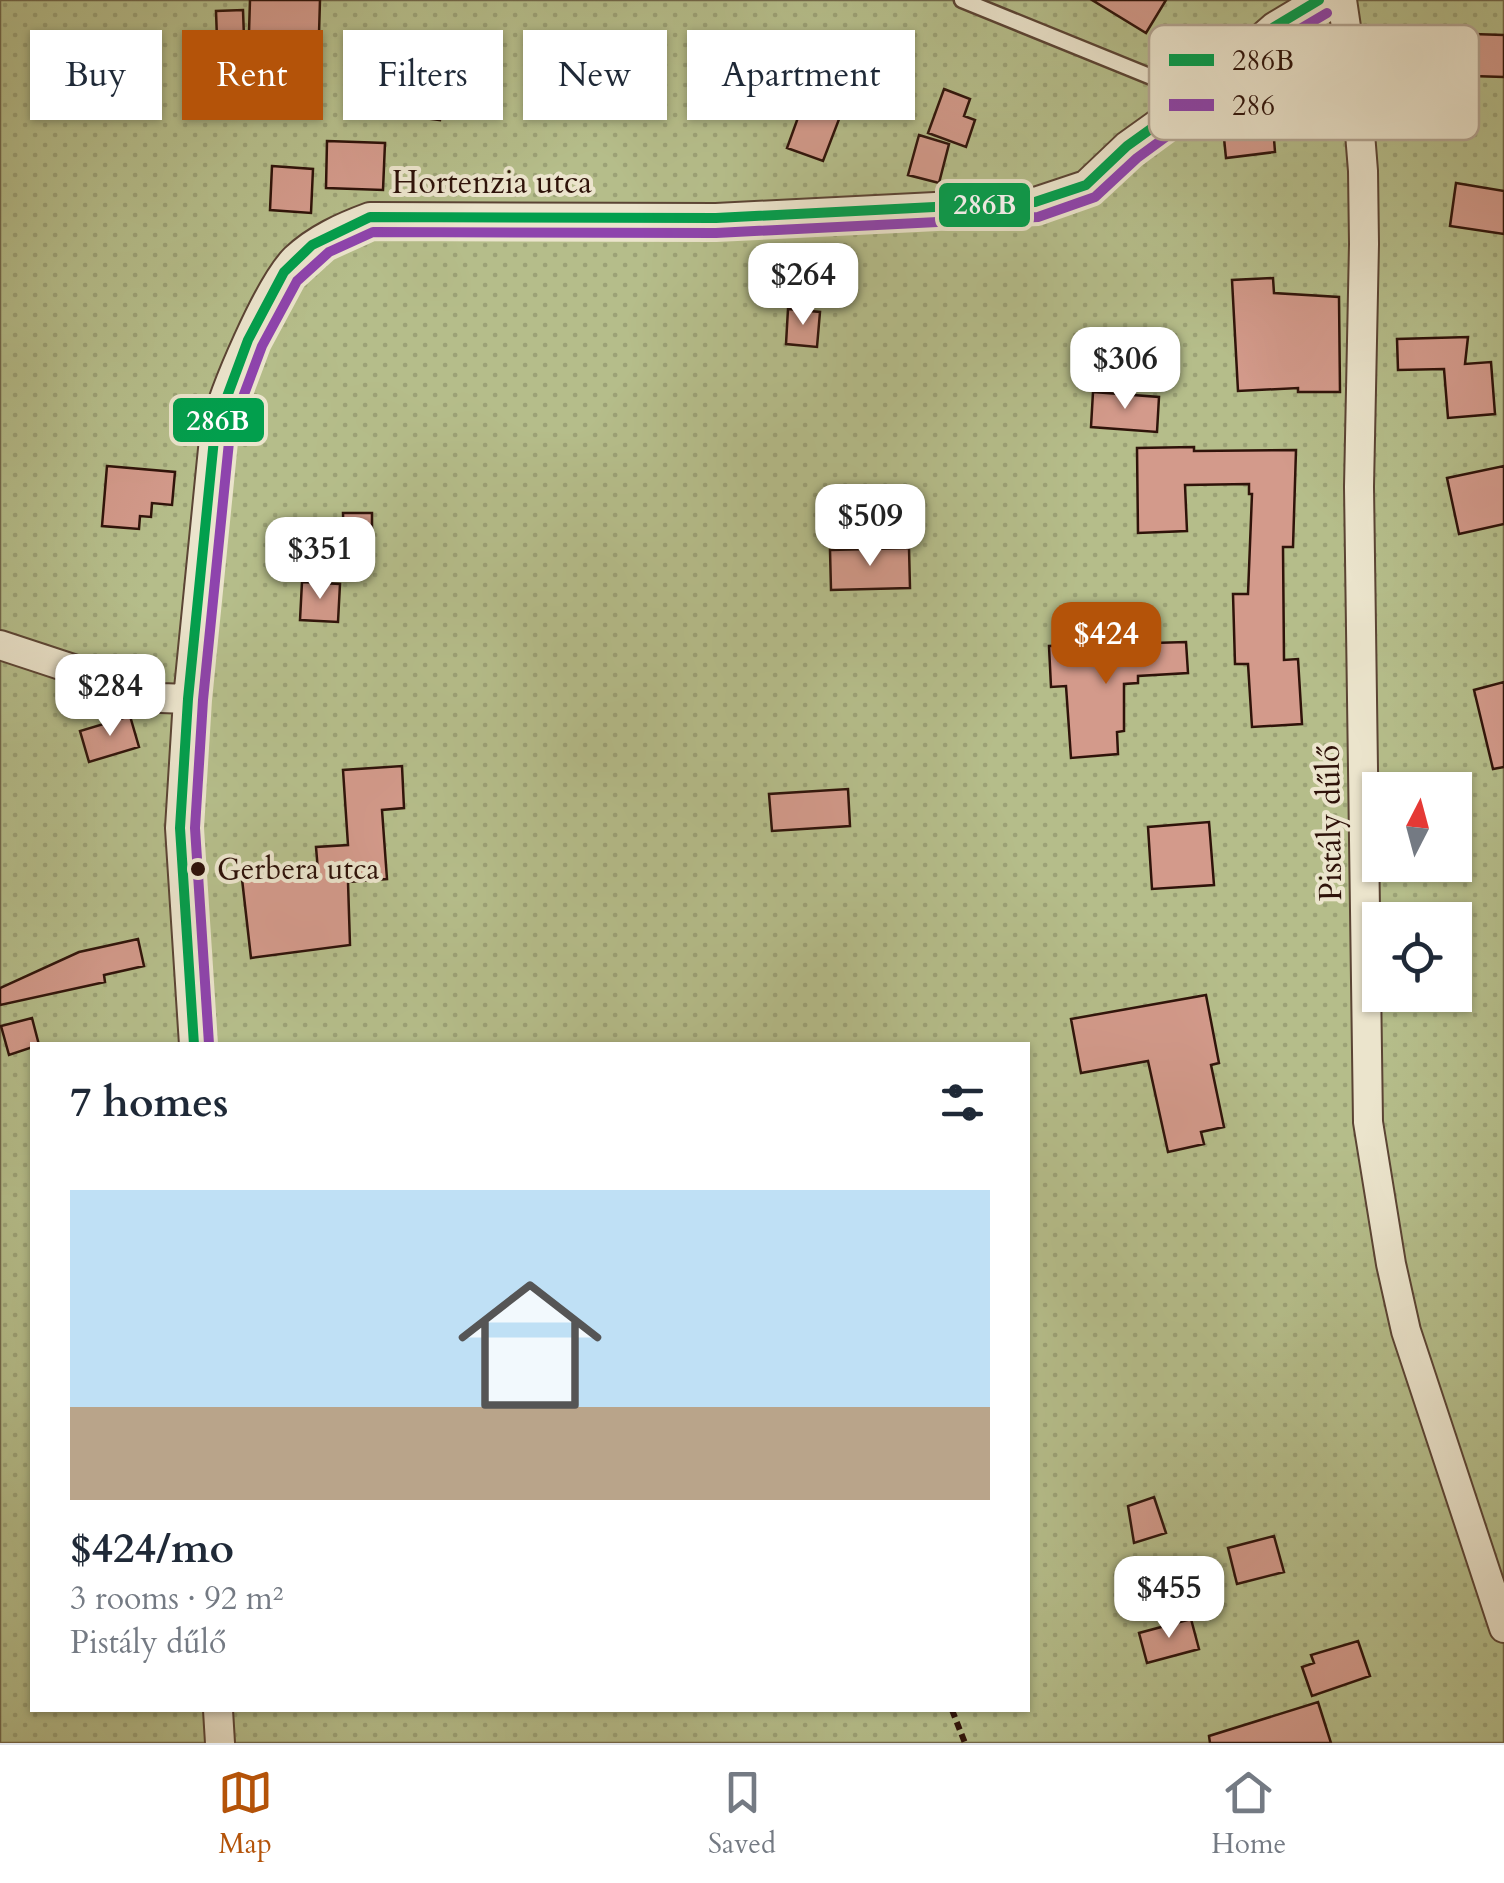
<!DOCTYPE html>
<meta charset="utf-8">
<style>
body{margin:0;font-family:Cardo,serif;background:#f6f6f7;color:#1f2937;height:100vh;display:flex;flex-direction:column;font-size:38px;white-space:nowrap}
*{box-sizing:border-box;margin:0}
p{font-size:32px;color:#747a83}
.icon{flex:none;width:55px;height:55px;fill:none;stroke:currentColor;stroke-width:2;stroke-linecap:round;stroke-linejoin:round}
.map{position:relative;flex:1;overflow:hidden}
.drawer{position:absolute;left:30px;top:1042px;width:1000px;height:670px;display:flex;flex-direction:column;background:#fff;border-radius:0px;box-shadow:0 2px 8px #0004}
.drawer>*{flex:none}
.guide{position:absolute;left:30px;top:30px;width:1000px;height:90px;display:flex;gap:20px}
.needle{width:65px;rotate:6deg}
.controls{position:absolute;left:1362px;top:772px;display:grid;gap:20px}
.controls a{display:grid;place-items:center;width:110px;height:110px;border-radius:0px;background:#fff;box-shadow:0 2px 8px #0004;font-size:50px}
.price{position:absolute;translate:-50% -85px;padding:0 22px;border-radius:20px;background:#fff;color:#222;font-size:32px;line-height:65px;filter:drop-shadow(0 2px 5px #0008)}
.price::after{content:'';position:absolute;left:50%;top:60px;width:30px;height:22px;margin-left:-15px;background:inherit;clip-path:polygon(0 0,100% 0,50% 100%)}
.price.active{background:#b45309;color:#fff}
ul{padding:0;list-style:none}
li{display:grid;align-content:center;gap:20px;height:530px;padding:0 40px}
li span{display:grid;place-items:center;height:310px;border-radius:0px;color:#555}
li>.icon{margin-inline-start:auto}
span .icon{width:180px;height:180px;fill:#fffc;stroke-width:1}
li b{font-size:42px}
h2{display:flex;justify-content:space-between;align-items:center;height:120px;padding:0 40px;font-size:42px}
.tag{padding:0 35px;border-radius:0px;background:#fff;box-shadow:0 2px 8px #0004;font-size:35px;line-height:90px}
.tag.active{background:#b45309;color:#fff}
.tab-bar{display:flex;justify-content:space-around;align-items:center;height:140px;border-top:2px solid #e0e1e3;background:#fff;font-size:28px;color:#747a83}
.tab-bar a{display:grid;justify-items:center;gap:5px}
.tab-bar .active{color:#b45309}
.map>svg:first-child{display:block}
.garden{fill:url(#garden-dots);stroke:#72684a;stroke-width:2.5;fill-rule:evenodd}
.building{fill:#d39a8b;stroke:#2f130a;stroke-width:2.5}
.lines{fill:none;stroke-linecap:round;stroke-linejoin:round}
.lane-casing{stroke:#5b4434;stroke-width:19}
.street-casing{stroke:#5b4434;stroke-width:32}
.path{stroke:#2f130a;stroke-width:6;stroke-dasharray:8 5;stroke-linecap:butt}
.lane{stroke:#ebe4cc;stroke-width:14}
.street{stroke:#ebe4cc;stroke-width:28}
.bus-1-casing{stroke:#ebe4cc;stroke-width:18}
.bus-2-casing{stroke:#ebe4cc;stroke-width:18}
.bus-1{stroke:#029f4d;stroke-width:10}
.bus-2{stroke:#8e44ad;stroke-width:10}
.bus-dot{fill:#2f130a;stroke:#ebe4cc;stroke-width:4}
.labels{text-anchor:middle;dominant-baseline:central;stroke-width:8;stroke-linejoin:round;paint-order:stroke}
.bus-label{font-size:30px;fill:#2f130a;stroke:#ebe4cc;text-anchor:start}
.street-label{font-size:32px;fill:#2f130a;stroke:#ebe4cc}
.key{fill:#ebe4cc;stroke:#b3a592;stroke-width:2.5}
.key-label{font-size:28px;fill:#2f130a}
.line-badge{stroke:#ebe4cc;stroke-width:4}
.badge-label{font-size:28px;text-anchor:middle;font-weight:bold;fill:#fff}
</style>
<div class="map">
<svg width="1504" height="1743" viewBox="0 0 1504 1743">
<defs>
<pattern id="garden-dots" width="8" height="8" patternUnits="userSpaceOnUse" patternTransform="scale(2.5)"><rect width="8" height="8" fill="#b5bd8a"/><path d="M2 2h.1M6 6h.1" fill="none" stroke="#9ca276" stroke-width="1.8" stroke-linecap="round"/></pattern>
</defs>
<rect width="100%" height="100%" fill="#e0d5b1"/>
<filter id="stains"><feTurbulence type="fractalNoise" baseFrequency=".002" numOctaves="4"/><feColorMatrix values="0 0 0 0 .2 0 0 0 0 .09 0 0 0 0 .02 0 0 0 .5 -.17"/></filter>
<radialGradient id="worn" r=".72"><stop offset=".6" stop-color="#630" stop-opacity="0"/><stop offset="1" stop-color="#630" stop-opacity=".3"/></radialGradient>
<path class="garden" d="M0,0H1504V1743H0ZM1380,790H1455V865H1380ZM1380,920H1455V995H1380ZM32,1045H1028V1710H32Z"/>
<path class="building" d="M250,0H320L319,34L249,32Z
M1092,0H1166L1146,33Z
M243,10L244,38L217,39L216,11Z
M1473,34L1504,35V77L1472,76Z
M420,53L451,58L440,120L408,116Z
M809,87L846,101L823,161L787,148Z
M944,89L970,99L964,116L975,120L966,147L928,133Z
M1272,113L1275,152L1226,158L1222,118Z
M919,135L949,144L939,183L908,175Z
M327,141L385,143L383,190L326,188Z
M272,166L313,169L311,213L270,210Z
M1456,183L1504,191V234L1450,226Z
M1273,278L1274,293L1339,297L1340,392H1298V388L1238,391L1232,280Z
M788,309L820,312L817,347L786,344Z
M1468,337L1465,364L1491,362L1495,414L1448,418L1444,369L1398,370L1397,339Z
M1093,392L1159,397L1157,432L1091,427Z
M1194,447V451L1296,450L1293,547H1283L1284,660L1298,659L1302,724L1252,727L1248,664H1235L1233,594H1248L1252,494H1249V484L1185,485L1187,531L1138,533L1137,448Z
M107,466L175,472L172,505L152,503L151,517L140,516L139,529L102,526Z
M1504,466V524L1459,534L1447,478Z
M343,513H372V550H344Z
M909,548L910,588L831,590L830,550Z
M302,582L340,584L338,622L300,620Z
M1186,642L1188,673L1138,676V683L1124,684V731L1117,732L1118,754L1071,758L1066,686L1051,687L1049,646Z
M1504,682V767L1493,769L1474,690Z
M130,716L139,747L89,762L80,731Z
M402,766L404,808L382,810L387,879L348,882L350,945L251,958L242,879L318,871L316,847L348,845L343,770Z
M848,789L850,826L772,831L769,794Z
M1209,822L1214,885L1152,889L1148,827Z
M138,939L144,966L104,975L105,982L0,1005V988L79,952Z
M1206,995L1219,1063L1211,1065L1224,1127L1201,1132L1204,1144L1168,1152L1148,1061L1081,1073L1071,1019Z
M32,1018L39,1045L9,1055L1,1026Z
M1154,1497L1166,1533L1134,1543L1128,1506Z
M1274,1536L1284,1572L1237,1584L1228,1548Z
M1191,1619L1199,1649L1147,1663L1139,1633Z
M1358,1641L1370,1676L1312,1696L1302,1667L1314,1663L1311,1655Z
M1318,1702L1331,1743H1210L1209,1736Z"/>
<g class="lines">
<defs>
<path id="lane" d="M962,0L1159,80L1187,103"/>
<path id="street" d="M1342,0L1358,108L1363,171L1364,244L1359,487L1368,1122L1391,1264L1406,1331L1504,1628
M0,645L161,698L188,699
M194,1045L180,828L188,699L215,429C223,392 269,285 295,259C316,239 343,227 370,217L716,218L1035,202L1086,185L1127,146L1187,103L1274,27L1319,0
M218,1710L220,1743"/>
</defs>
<use href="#lane" class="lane-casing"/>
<use href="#street" class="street-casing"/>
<path class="path" d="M952,1710L965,1743"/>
<use href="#lane" class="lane"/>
<use href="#street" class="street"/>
<defs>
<path id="bus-1" d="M194,1045L180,828L188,699L215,429L248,340L284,272L312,245L370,217L716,218L1035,202L1086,185L1127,146L1187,103L1274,27L1319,0"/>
<path id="bus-2" d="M209,1044L195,828L203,700L230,432L262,346L297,281L329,252L373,232L716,233L1038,217L1095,197L1137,158L1197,114L1283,39L1327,13"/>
</defs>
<use href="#bus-1" class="bus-1-casing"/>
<use href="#bus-2" class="bus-2-casing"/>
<use href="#bus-1" class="bus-1"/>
<use href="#bus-2" class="bus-2"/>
</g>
<circle class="bus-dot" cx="198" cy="869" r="9"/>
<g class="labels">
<g class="bus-label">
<text x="217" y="869">Gerbera utca</text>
</g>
<g class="street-label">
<text x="492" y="183">Hortenzia utca</text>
<text transform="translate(1330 823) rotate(-91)">Pistály dűlő</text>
</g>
</g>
<rect x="1149" y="25" width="330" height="115" rx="15" class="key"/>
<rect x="1169" y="54" width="45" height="12" fill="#029f4d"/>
<rect x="1169" y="99" width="45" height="12" fill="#8e44ad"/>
<g class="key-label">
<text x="1232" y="70">286B</text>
<text x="1232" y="115">286</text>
</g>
<g class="line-badge">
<rect x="937" y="181" width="95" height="48" rx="10" fill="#029f4d"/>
<rect x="171" y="396" width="95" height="48" rx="10" fill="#029f4d"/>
</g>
<g class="badge-label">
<text x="985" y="214">286B</text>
<text x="218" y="430">286B</text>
</g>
<rect width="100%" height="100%" filter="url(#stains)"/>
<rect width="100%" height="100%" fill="url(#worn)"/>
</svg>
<div class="controls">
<a><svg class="needle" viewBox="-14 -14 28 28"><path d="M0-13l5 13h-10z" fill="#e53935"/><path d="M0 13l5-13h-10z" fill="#747a83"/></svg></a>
<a><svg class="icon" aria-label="locate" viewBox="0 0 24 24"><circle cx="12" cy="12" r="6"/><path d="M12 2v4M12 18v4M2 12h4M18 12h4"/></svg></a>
</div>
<b class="price" style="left:803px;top:328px">$264</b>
<b class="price" style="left:1125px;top:412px">$306</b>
<b class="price" style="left:870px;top:569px">$509</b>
<b class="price" style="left:320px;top:602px">$351</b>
<b class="price active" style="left:1106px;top:687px">$424</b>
<b class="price" style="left:110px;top:739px">$284</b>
<b class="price" style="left:1169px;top:1641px">$455</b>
<div class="guide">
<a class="tag">Buy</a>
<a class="tag active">Rent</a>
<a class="tag">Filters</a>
<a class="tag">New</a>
<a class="tag">Apartment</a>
</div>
<section class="drawer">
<h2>7 homes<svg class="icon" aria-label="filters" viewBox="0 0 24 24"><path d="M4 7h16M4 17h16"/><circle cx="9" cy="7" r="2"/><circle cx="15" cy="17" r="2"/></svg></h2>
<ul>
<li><span style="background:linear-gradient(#bfe0f5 70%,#b9a48a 0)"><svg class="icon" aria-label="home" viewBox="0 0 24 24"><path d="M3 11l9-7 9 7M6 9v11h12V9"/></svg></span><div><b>$424/mo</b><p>3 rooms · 92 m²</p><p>Pistály dűlő</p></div></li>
</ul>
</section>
</div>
<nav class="tab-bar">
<a class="active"><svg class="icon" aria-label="map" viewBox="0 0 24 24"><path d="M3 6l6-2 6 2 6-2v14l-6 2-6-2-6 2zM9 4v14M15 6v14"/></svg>Map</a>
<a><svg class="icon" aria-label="saved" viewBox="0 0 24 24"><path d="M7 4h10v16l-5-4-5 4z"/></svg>Saved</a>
<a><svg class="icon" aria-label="home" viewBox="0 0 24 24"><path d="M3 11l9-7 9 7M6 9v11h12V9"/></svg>Home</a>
</nav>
